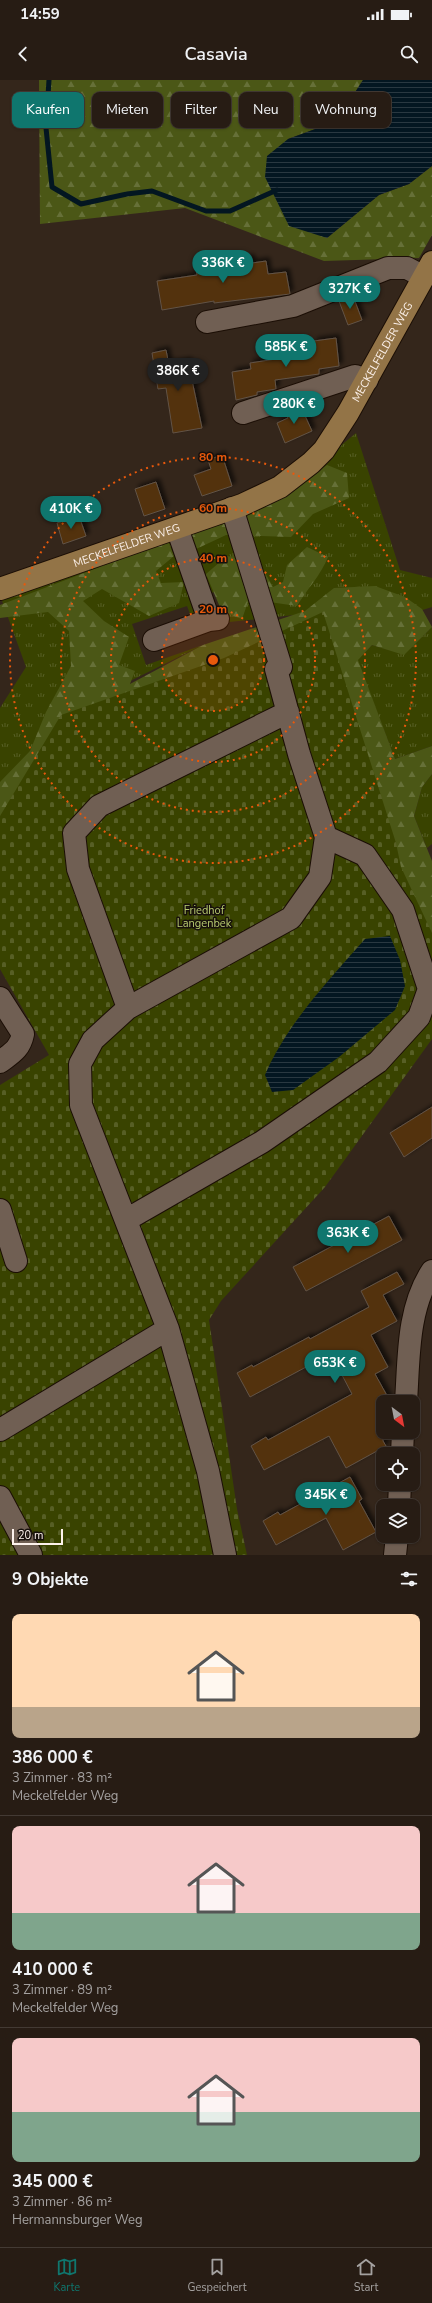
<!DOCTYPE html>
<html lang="de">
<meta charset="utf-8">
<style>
body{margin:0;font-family:"Nunito Sans",sans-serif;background:#2f251d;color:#f1f3f6;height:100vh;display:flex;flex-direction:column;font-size:15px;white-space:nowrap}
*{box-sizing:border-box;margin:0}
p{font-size:13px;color:#a4a1a0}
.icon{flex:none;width:22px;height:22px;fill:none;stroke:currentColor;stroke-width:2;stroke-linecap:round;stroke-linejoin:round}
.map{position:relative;height:1475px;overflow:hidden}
.sheet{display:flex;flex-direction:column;background:#271c14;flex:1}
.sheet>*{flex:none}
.hud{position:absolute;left:12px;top:12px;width:408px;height:36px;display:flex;gap:8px}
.needle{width:26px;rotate:148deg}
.fabs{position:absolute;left:376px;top:1315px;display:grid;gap:8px}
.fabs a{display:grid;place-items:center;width:44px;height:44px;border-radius:8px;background:#271c14;box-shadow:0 1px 3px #0004,0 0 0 1px #433a34;font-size:20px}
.scale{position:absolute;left:12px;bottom:10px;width:51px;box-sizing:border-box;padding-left:4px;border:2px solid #fdf2ec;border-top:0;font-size:11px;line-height:14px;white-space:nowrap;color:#fdf2ec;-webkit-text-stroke:3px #17100c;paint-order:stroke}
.price{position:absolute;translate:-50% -34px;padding:0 9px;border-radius:14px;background:#0f766e;color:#fff;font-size:13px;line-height:26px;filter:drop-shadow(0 1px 2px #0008)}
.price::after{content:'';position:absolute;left:50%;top:24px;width:12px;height:9px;margin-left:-6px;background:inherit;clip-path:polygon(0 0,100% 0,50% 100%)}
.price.active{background:#222;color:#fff}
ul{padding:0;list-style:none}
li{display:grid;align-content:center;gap:8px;height:212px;padding:0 12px}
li+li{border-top:1px solid #433a34}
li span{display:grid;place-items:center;height:124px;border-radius:8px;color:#555}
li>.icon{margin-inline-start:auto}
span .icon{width:72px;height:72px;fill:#fffc;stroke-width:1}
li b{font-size:17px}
h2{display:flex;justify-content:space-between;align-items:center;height:48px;padding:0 12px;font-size:17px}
.chip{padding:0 14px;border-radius:8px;background:#271c14;box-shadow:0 1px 3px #0004,0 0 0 1px #433a34;font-size:14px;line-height:36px}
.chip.active{background:#0f766e;color:#fff}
.status{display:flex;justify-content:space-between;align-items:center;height:28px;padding:0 20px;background:#271c14;direction:ltr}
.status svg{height:11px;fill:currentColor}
header{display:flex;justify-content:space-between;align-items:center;height:52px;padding:0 12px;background:#271c14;font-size:18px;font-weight:600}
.tabs{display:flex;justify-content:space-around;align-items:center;height:56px;border-top:1px solid #433a34;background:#271c14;font-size:11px;color:#a4a1a0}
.tabs a{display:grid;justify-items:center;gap:2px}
.tabs .active{color:#0f766e}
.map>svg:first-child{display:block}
.grass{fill:url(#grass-tufts)}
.forest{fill:url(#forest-firs)}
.cemetery{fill:url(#cemetery-stones)}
.water{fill:url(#water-rules)}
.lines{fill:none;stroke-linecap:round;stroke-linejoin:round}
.stream{stroke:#031621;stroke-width:5}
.building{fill:#53310b;stroke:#625346;filter:url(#shadow)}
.minor-casing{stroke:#1b0e05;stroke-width:24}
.major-casing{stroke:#1b0e05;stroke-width:24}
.minor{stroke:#705f53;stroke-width:22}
.major{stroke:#937447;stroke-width:22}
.ring{fill:none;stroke:#e8590c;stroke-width:2;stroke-dasharray:2 4}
.labels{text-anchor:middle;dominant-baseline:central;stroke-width:3;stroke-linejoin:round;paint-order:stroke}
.street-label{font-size:11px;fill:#fdf2ec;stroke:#17100c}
.park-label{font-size:11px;fill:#b7ca6f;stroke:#17100c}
.centre{fill:#e8590c;stroke:#17100c;stroke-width:2}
.ring-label{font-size:12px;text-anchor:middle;font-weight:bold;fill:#e8590c;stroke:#17100c;stroke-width:3;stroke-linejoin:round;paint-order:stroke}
</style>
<div class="status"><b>14:59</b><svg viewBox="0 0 49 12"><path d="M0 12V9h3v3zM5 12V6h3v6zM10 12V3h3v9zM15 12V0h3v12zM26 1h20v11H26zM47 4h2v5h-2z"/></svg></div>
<header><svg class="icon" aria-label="back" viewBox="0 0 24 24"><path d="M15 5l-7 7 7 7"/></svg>Casavia<svg class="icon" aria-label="search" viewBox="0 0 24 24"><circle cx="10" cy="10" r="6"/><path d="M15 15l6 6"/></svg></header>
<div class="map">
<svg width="432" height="1475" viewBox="0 0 432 1475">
<defs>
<pattern id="grass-tufts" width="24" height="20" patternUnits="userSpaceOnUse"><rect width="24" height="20" fill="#394300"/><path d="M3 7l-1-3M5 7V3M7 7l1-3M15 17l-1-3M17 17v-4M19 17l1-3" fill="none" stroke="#575f25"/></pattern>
<pattern id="forest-firs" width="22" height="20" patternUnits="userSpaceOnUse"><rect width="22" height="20" fill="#4b5716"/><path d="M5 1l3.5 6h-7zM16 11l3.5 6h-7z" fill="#667038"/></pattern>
<pattern id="cemetery-stones" width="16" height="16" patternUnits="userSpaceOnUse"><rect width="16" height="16" fill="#394300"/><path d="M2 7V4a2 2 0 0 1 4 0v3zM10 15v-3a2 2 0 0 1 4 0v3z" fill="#575f25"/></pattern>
<pattern id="water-rules" width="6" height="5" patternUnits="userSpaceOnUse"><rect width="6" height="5" fill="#031621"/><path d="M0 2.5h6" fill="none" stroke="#293841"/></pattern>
<filter id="shadow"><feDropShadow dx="3.5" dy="-3.5" stdDeviation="2" flood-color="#0009"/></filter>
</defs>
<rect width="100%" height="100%" fill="#34261b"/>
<path class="grass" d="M356,353L400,490L432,498V527L416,532H323L229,542L218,511L207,514L189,452L322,381Z
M170,458L198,536L192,539L187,526L132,544L146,585L203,565L61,635L0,736V628L26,587L1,518Z
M432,547V666L395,679L357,580L372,565L404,574Z
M432,694V764L427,768L414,736L422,707Z"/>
<path class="forest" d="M39,0H363L350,20L318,48L288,59L327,158L379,115L409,104L432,86V155L419,178L324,181L185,128L40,144Z
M327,385L347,393L349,418L313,434L291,457L226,455L194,470L182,453L299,404Z
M168,461L174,476L156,491L161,503L184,502L179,523L149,536L102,509L83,521L104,541L129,557L119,585L135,591L130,604L203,565L305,531L334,508L375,506L405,517L422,529L432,547L404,575L372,565L358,580L395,679L432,666V694L422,707L414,736L432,781V888L0,801V702L30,671L46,632L71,586L69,551L48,532L0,538V525Z
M307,467L328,477C321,495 307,509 297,526L249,519L242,539L222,532L206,494L227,476L259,482L273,507L283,502L287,485Z"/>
<path class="cemetery" d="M323,532L396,763L401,787L432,853V959L325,1107L221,1221L209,1240L237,1429L247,1475H0V1005L49,975L0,889V736L61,635L224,578Z"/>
<path class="water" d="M363,0H432V86L409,104L379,115L327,158L289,146L265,97L267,76L288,59L318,48L350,20Z
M390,856L400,880L405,906L395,930L339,977L293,1010L272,1012L265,995C286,945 329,900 365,859Z"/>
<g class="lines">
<path class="stream" d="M49,0L46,48L52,107L81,124L127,114L152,111L206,131H230L277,110"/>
</g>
<path class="building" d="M251,178L252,183L266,181L268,194L286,192L290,214L214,223V221L162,230L157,201L197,195L195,182L209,180L210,185Z
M353,216L362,240L348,245L339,221Z
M336,258L339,286L319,289V294L275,300L276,309L257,312V315L236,320L232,292L251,289L250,283L276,279L275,272L315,266L314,261Z
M166,270L169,285L188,281L202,348L173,353L166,308L158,309L152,273Z
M301,327L312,351L285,363L277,343L288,338L285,332Z
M222,375L232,406L202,416L194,395L211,389L208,380Z
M156,402L165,429L144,436L135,409Z
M79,436L86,456L63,464L57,443Z
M432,1027V1058L404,1077L390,1053Z
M389,1136L402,1160L306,1211L293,1187Z
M397,1192L404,1204L383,1215L397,1241L371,1255L388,1287L375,1294L390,1321L383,1322V1361L386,1366L346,1388L329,1356L264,1390L251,1366L266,1357L268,1360L352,1314L332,1276L322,1281L321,1279L250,1317L237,1293L252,1285L253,1287L309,1257L310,1259L369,1227L361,1211Z
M350,1397L362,1419L359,1421L376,1452L343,1470L326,1438L276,1465L263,1441L278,1432L280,1435Z"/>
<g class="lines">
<defs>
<path id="minor" d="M207,242L293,226L388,188H407L424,197
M243,333L355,296L367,300
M177,448L209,540
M154,560L209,540L218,539
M0,918L23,954C20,969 12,973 0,982
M128,928L78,789L74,753L99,726L288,632
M0,1130L16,1181
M126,1140L262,1062L378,982L419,937L429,909L403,830L365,775L326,757
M406,1322C409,1278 407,1229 432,1191
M0,1350L168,1249
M402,1374L403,1352
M0,1417L31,1475
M399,1426L400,1404
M225,1475L208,1391L168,1249L81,1025L80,984L93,960L128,928L291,838L320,797L326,757L299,674L276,589L281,587L232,428
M395,1475L397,1456"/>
<g id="major">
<path id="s1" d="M0,509L242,425L280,407L311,383L324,370L348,333L432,182"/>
</g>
</defs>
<use href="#minor" class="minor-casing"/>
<use href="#major" class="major-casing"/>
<use href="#minor" class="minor"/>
<use href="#major" class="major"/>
</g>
<circle cx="213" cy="580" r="51" fill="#e8590c" fill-opacity=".12"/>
<g class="ring">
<circle cx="213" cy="580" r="51"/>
<circle cx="213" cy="580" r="102"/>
<circle cx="213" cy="580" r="152"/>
<circle cx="213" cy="580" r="203"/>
</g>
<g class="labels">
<g class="street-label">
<text stroke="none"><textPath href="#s1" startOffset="470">MECKELFELDER WEG</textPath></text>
<text stroke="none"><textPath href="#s1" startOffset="134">MECKELFELDER WEG</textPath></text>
</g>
<g class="park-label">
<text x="204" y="830">Friedhof<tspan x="204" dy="13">Langenbek</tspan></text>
</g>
</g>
<circle cx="213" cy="580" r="6" class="centre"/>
<g class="ring-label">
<text x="213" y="381">80 m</text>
<text x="213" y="432">60 m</text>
<text x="213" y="482">40 m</text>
<text x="213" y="533">20 m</text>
</g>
</svg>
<div class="fabs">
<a><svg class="needle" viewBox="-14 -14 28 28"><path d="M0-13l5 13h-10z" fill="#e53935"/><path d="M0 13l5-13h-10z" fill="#a4a1a0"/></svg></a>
<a><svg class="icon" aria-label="locate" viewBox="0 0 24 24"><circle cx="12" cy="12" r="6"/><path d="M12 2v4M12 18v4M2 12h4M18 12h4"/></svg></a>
<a><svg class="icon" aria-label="layers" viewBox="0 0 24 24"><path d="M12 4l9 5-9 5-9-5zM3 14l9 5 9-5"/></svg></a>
</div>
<div class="scale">20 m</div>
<b class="price" style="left:223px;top:204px">336K €</b>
<b class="price" style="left:350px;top:230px">327K €</b>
<b class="price" style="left:286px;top:288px">585K €</b>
<b class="price active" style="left:178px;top:312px">386K €</b>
<b class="price" style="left:294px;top:345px">280K €</b>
<b class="price" style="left:71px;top:450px">410K €</b>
<b class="price" style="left:348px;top:1174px">363K €</b>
<b class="price" style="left:335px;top:1304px">653K €</b>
<b class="price" style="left:326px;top:1436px">345K €</b>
<div class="hud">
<a class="chip active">Kaufen</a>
<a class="chip">Mieten</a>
<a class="chip">Filter</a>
<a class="chip">Neu</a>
<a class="chip">Wohnung</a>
</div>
</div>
<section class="sheet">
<h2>9 Objekte<svg class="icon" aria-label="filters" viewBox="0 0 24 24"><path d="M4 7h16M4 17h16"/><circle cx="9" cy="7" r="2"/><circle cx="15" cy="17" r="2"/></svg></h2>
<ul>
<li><span style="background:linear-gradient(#ffd9b3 75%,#b9a48a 0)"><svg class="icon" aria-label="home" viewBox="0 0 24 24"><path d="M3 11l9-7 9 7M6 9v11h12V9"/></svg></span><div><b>386 000 €</b><p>3 Zimmer · 83 m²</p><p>Meckelfelder Weg</p></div></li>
<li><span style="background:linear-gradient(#f6c9c9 70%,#7fa58c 0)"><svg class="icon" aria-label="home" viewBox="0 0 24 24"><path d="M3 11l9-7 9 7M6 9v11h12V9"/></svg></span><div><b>410 000 €</b><p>3 Zimmer · 89 m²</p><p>Meckelfelder Weg</p></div></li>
<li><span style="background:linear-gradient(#f6c9c9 60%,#7fa58c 0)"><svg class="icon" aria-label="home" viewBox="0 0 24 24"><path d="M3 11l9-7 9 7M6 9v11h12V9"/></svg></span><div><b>345 000 €</b><p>3 Zimmer · 86 m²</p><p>Hermannsburger Weg</p></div></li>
</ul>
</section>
<nav class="tabs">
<a class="active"><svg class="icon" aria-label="map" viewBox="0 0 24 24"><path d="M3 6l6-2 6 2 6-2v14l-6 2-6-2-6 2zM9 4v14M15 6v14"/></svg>Karte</a>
<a><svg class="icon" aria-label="saved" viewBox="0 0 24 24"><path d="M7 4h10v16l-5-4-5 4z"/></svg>Gespeichert</a>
<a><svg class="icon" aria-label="home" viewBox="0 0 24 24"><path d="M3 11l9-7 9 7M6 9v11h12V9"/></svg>Start</a>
</nav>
